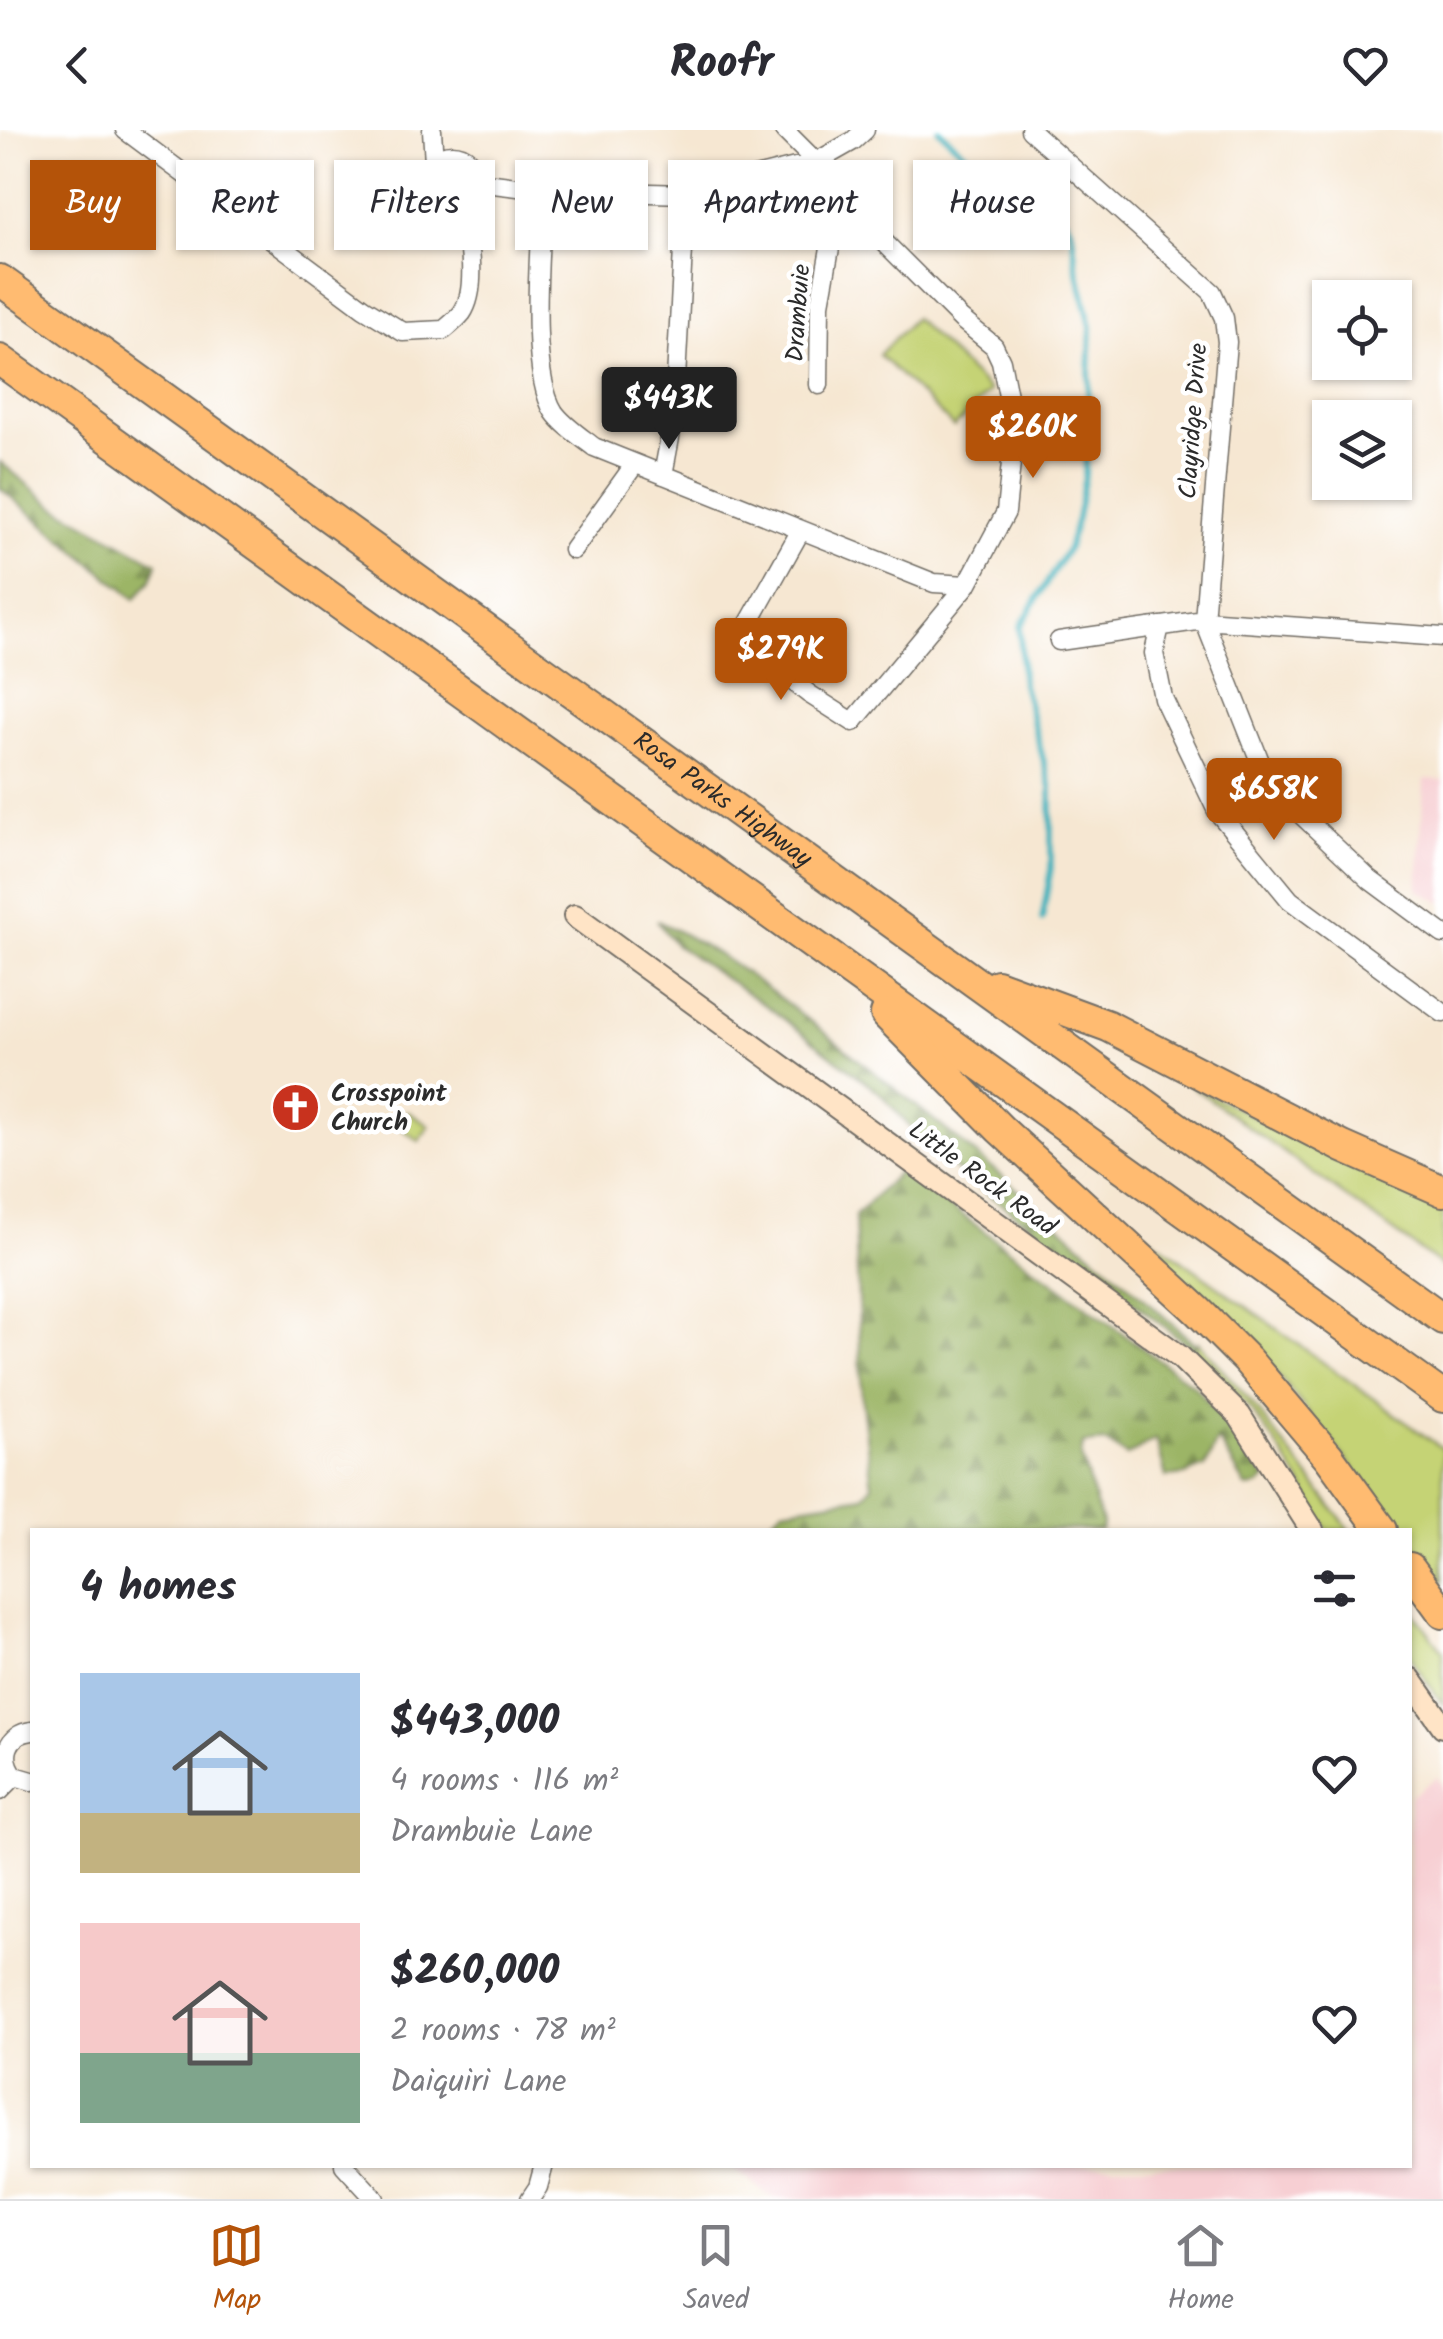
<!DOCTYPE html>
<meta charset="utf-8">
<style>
body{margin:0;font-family:Kalam,sans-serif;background:#f7f7f7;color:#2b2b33;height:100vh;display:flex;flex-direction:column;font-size:38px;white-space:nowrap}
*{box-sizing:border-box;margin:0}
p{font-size:32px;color:#7c7c81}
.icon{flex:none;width:55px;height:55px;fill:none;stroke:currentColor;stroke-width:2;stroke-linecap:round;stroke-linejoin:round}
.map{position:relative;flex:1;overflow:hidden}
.drawer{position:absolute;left:30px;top:1398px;width:1382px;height:640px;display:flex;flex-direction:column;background:#fff;border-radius:0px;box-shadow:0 2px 8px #0004}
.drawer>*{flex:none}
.top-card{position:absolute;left:30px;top:30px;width:1385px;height:90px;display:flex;gap:20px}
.buttons{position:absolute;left:1312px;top:150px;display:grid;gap:20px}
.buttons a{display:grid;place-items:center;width:100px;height:100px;border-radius:0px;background:#fff;box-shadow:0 2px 8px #0004;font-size:50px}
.price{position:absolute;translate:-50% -85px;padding:0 22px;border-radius:10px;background:#b45309;color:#fff;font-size:32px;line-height:65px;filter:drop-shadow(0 2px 5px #0008)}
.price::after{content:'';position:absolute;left:50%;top:60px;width:30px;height:22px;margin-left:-15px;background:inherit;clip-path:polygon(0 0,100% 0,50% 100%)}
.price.current{background:#222;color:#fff}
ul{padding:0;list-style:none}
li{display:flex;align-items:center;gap:30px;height:250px;padding:0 50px}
li span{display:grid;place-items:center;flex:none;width:280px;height:200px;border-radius:0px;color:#555}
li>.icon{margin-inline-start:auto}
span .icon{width:120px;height:120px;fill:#fffc;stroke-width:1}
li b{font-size:42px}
h2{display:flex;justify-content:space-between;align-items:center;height:120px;padding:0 50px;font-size:42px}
.pill{padding:0 35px;border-radius:0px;background:#fff;box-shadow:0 2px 8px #0004;font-size:35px;line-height:90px}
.pill.current{background:#b45309;color:#fff}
header{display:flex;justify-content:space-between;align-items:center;height:130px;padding:0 50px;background:#fff;font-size:45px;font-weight:700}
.menu{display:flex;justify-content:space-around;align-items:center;height:140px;border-top:2px solid #e1e1e2;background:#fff;font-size:28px;color:#7c7c81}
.menu a{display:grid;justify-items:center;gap:5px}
.menu .current{color:#b45309}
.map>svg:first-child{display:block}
.built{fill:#f7cfd3}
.green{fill:#c5d375;stroke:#787f50;stroke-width:2.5}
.forest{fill:url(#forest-firs);stroke:#647048;stroke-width:2.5}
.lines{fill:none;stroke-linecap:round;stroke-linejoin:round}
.stream{stroke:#43b3bd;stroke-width:6}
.street-casing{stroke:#726d65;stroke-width:21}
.secondary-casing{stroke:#726d65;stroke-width:26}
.highway-casing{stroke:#726d65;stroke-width:34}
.street{stroke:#fff;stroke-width:18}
.secondary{stroke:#ffe4c6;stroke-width:22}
.highway{stroke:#ffbb71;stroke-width:30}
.labels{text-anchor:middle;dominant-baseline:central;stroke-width:9;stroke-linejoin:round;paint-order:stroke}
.street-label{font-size:25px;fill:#2b2b2b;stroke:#fff}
.poi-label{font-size:25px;font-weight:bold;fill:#2b2b2b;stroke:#fff;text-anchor:start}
</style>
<header><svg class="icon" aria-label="back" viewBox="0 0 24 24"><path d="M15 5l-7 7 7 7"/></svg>Roofr<svg class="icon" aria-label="heart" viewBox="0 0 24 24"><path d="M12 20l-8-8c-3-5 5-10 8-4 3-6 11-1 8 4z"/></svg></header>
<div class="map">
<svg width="1443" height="2069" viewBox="0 0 1443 2069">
<defs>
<pattern id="forest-firs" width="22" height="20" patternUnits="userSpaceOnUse" patternTransform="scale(2.5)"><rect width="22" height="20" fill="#9cb566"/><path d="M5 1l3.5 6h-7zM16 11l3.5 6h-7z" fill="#7f9354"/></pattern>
</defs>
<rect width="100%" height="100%" fill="#fff"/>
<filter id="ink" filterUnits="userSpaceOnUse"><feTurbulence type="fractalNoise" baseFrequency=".01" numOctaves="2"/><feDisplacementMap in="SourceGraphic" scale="20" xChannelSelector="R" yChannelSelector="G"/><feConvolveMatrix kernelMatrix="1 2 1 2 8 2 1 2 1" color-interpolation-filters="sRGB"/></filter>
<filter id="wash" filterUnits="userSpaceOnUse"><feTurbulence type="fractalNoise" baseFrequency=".0048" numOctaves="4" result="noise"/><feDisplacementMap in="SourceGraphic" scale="40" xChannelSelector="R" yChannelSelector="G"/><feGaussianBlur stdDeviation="2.25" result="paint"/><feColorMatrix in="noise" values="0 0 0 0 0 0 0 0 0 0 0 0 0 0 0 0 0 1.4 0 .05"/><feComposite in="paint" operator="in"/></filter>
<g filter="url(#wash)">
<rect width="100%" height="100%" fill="#f6e7d2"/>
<path class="built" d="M1424,649L1443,650V773L1418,760Z
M1437,1647L1443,1657V1855H1417L1443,1857V2069H774L728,2035H1410V1667Z"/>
<path class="green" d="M914,188L990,261L954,297L879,225Z
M1186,952L1330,1026L1443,1077V1137Z
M407,981L429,996L419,1011L397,995Z
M1111,1079L1443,1319V1452L1410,1409V1400H1403L1264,1228L1106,1084Z
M1198,1212L1248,1268L1350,1400H1327C1291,1330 1251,1272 1193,1219Z
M1410,1478L1443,1521V1575L1410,1527Z"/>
<path class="forest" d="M0,332L54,376L157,433L151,450L135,469L0,358Z
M657,791C733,826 798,882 864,934C978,1024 1088,1118 1196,1215L1193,1219L1087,1136L964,1047L918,1006L879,962L771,879L675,814Z
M901,1040L1194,1256L1225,1291L1266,1349L1259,1355L1247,1358L1218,1309L1205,1337L1185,1345L1166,1347L1156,1309L1127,1326L1105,1312L1083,1314L1081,1327L1102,1393L1101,1400H760L783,1379L864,1366L872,1356L862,1272L855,1086Z"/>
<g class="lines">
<path class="stream" d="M939,0L1004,58L1027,72L1052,79L1065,89L1072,102L1076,134L1091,197L1085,346L1077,388L1068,418L1020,497L1022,551L1051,658V738L1042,790"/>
</g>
</g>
<g filter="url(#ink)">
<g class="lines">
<defs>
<path id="street" d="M125,0L364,178L403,202L444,200C450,195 457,189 462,183C479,158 469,100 460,73
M432,0L434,32
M784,0L816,32L828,56L961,189L994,216L1001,231L1010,276L1011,333L1006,382L967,455L853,592L809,564L740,509L801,400
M1030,0L1212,162L1224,188L1227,212L1204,490L1261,634L1291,675L1370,750L1443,804
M427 49a25 25 0 1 1 50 0a25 25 0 1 1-50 0Z
M477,52L542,60L686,64L816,32L853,11L865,0
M542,60C541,113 527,239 554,282C563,295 581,307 594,317L934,453L967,455
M819,255L820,174L835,90L829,57
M663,345L674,286L686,64
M573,420L635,334
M1160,496L1154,523L1163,568L1217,681L1290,770L1443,883
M1059,511L1204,490L1443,507
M32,1601C7,1604 0,1627 15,1646L32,1651
M0,1661L15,1646
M344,2035L375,2069
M530,2069L538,2057L544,2035"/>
<path id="secondary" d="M575,786L1180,1227L1239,1285L1312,1400
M1410,1549L1443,1596"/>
<g id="highway">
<path id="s1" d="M0,150L1443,1189"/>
<path d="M0,230L1443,1267"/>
<path d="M997,855L1108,896L1343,1017L1443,1061"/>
<path d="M886,884L1000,999L1198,1181L1247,1230L1329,1327L1382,1400"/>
<path d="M1410,1438L1443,1483"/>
</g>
</defs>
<use href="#street" class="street-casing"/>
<use href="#secondary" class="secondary-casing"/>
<use href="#highway" class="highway-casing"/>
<use href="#street" class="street"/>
<use href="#secondary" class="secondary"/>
<use href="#highway" class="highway"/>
</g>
</g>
<defs>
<symbol id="church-disc" viewBox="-11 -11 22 22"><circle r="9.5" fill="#c8321e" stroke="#fff"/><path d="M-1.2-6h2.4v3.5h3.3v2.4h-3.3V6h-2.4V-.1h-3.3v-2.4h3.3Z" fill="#fff"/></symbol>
</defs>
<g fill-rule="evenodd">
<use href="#church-disc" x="268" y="950" width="55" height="55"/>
</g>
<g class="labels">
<g class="street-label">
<text transform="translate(799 183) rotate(-86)">Drambuie</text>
<text transform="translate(1194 291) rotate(-86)">Clayridge Drive</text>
<text stroke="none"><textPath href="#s1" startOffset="890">Rosa Parks Highway</textPath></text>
<text transform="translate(982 1049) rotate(36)">Little Rock Road</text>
</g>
<g class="poi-label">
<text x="331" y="964">Crosspoint<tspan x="331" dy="29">Church</tspan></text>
</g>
</g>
</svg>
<div class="buttons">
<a><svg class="icon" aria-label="locate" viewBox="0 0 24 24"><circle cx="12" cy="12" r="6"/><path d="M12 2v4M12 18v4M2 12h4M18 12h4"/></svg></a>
<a><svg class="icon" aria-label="layers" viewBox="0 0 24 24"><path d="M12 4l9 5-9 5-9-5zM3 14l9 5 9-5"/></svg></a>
</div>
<b class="price current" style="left:669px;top:322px">$443K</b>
<b class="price" style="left:1033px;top:351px">$260K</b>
<b class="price" style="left:781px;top:573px">$279K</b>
<b class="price" style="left:1274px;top:713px">$658K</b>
<div class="top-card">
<a class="pill current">Buy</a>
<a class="pill">Rent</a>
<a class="pill">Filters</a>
<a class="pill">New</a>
<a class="pill">Apartment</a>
<a class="pill">House</a>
</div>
<section class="drawer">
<h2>4 homes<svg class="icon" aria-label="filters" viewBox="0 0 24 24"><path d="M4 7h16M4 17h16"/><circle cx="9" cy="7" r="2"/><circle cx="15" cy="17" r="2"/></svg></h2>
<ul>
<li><span style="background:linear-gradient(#a9c7e8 70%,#c2b280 0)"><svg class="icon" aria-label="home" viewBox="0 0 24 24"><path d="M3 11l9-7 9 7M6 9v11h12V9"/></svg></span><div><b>$443,000</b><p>4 rooms · 116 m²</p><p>Drambuie Lane</p></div><svg class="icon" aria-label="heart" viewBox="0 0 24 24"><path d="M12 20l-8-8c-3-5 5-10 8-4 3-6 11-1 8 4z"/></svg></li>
<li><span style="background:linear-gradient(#f6c9c9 65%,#7fa58c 0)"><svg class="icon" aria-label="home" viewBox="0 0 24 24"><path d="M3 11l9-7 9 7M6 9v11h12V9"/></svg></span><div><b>$260,000</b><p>2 rooms · 78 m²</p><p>Daiquiri Lane</p></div><svg class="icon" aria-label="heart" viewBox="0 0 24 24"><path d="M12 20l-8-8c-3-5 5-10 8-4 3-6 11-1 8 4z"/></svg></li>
</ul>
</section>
</div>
<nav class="menu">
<a class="current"><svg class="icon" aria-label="map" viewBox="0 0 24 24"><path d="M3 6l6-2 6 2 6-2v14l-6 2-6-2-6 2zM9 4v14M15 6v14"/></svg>Map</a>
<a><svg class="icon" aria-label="saved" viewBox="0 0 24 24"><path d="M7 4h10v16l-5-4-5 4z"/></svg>Saved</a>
<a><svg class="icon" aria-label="home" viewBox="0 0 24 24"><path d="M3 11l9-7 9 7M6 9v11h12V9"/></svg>Home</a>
</nav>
